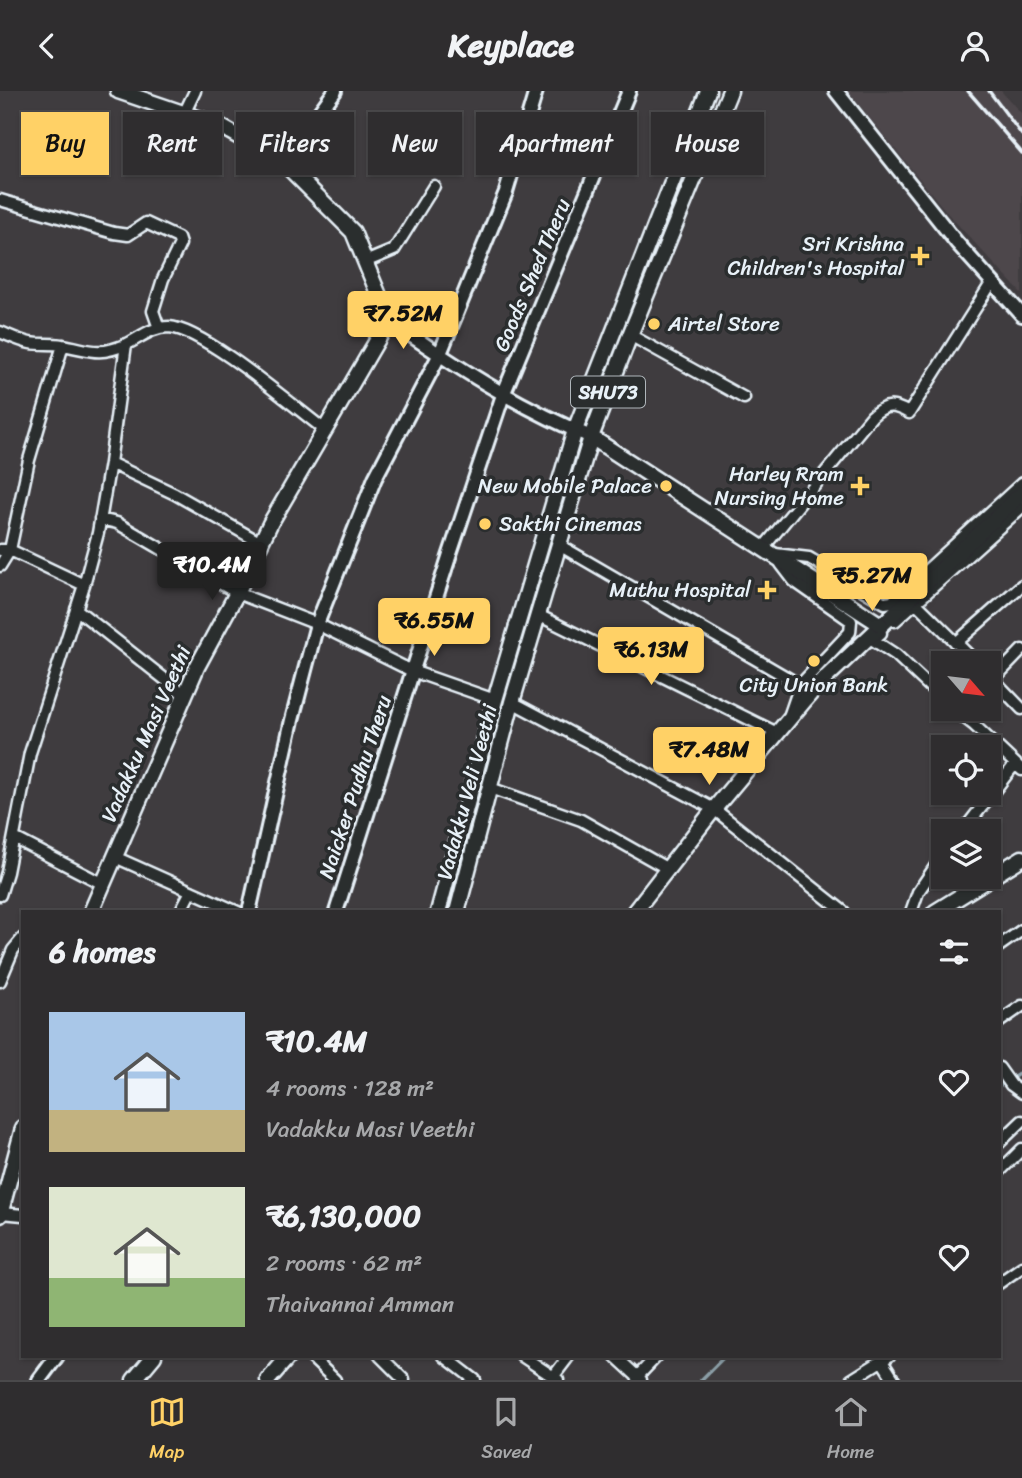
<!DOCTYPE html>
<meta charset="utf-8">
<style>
body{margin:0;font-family:Sriracha,sans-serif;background:#3b393b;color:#f1f3f6;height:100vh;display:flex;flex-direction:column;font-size:26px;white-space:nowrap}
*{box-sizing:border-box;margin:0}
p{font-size:23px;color:#a7a8aa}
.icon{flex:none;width:38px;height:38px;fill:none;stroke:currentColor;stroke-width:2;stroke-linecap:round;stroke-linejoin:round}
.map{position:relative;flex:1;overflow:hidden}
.drawer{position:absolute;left:21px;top:819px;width:980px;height:448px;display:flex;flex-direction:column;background:#2f2d2f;border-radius:0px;box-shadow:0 2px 5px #0004,0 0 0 2px #4a494b}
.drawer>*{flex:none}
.hud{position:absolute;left:21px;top:21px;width:980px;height:63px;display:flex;gap:14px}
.needle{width:46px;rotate:118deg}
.tools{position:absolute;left:931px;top:560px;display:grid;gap:14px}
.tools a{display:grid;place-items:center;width:70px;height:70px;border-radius:0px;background:#2f2d2f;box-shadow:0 2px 5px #0004,0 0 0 2px #4a494b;font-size:35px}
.price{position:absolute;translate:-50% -60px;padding:0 16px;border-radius:7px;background:#ffd166;color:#111;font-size:23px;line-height:46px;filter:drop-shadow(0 2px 4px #0008)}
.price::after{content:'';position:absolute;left:50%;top:42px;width:21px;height:16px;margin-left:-10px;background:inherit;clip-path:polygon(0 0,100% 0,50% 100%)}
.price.current{background:#222;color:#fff}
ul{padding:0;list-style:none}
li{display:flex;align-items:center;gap:21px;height:175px;padding:0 28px}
li span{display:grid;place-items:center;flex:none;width:196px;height:140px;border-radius:0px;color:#555}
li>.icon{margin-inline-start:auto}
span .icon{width:84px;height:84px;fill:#fffc;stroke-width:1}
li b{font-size:30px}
h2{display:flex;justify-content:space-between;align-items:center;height:84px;padding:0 28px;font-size:30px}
.pill{padding:0 24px;border-radius:0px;background:#2f2d2f;box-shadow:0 2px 5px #0004,0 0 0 2px #4a494b;font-size:24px;line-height:63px}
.pill.current{background:#ffd166;color:#111}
header{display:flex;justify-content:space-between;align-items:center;height:91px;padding:0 28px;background:#2f2d2f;font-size:32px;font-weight:800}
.tabs{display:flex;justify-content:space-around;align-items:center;height:98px;border-top:2px solid #4a494b;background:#2f2d2f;font-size:19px;color:#a7a8aa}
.tabs a{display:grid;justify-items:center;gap:4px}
.tabs .current{color:#ffd166}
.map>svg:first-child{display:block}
.built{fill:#4d464b}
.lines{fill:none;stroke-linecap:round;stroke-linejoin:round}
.stream{stroke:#8c9fa8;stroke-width:3.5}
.minor-casing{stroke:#e8f1f8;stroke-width:15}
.tertiary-casing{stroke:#e8f1f8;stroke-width:18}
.secondary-casing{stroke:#e8f1f8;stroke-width:19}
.primary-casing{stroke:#e8f1f8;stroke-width:19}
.minor{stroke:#2a2d2e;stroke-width:10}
.tertiary{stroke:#2a2d2e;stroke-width:12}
.secondary{stroke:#2a2d2e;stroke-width:14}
.primary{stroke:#2a2d2e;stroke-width:14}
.rail{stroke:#e8f1f8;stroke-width:3.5}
.poi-dot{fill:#ffd166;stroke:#2a2d2e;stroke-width:2.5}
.labels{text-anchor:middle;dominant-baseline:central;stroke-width:7;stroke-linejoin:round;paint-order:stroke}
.shield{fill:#2a2d2e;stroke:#afb6bb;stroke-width:2}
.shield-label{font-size:19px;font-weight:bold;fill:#e8f1f8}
.poi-label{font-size:21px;fill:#e8f1f8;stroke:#2a2d2e;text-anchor:end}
.street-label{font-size:21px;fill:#e8f1f8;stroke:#2a2d2e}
</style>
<header><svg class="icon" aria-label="back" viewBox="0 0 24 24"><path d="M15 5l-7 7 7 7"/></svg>Keyplace<svg class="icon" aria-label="person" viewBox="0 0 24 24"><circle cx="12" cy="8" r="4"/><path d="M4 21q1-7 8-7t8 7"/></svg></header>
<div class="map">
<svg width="1022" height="1289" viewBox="0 0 1022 1289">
<rect width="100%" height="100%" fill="#3f3c3f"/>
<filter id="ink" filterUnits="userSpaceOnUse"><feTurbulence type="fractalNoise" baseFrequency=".0143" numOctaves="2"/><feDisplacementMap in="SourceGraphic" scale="14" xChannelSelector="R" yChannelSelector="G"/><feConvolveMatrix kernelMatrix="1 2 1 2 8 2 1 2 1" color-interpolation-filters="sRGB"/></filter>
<g filter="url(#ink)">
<path class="built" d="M848,0H1001L1022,23V203L948,123Z"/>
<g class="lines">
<path class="stream" d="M999,995L1022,981
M701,1289L725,1265"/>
<defs>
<path id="minor" d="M184,23L195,0
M0,109L114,142L128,144L146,132L178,147L180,153L163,188L153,220L159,237
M365,171L394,159L434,95
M0,241C10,245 20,250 30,252C41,254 52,252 62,254C89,258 96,266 125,254C140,247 151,236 169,236C204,238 293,315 325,339
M630,244L744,307
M110,372L175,403L261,452
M100,428L117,432L237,502L317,533L412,580L495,609
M559,454L800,594
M763,457L872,325C886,312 894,314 909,322L992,191
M0,459H10L84,494
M775,463L809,467L885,512L892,511L1022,392
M781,473L794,490L851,530L850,541L800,594L790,623
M0,475L10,459L29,369L63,254
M916,512L977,572
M76,518L185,604
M538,524L777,642
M895,530L1022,416
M881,542L873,549L896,564L943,608
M956,552L1022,494
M989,584L1022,618
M989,593L1022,559
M512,611L714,718L844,821
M953,618L974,634L1022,679
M490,697L581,729L668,778
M963,740L1015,673
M14,747L103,793
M115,766L238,821
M0,804L7,781L30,662L84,494L98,442L110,372L126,253
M180,821L191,800
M911,821L918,801L943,764
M999,855L1022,839
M0,890L13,859L23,847
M999,931L1022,915
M999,977L1011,994L1022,1002
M999,1052L1022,1030
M999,1081L1022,1058
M1,1122L23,1124
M999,1192L1022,1176
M310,1265L335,1289
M380,1265L404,1289
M444,1265L475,1289
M522,1265L558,1289
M615,1265L641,1289
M882,1270L894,1289
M553,1286L569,1265
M637,1286L657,1265
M851,1289L889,1265"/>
<path id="tertiary" d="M836,0L957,152L1022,224
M283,71L335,0
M389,229C453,274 518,316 591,346
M249,821L292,629L317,533L375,387L439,265L506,101L536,0
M336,821L449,466L503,304L629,0
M39,1289L57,1265"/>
<path id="secondary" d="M91,821L197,576L237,502L270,433L389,229L353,141L283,71L218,34L118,0
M634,821L714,718L815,597L1022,402
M935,821L1022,767
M0,1124L23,1037"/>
<path id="primary" d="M591,346L881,534
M438,821L495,609L575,339L708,0
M457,821L512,611L591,346L630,244L730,0
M134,1289L154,1265
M268,1289L289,1265"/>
</defs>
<use href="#minor" class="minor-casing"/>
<use href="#tertiary" class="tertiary-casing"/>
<use href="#secondary" class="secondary-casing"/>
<use href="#primary" class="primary-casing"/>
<use href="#minor" class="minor"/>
<use href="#tertiary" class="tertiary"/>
<use href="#secondary" class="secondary"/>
<use href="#primary" class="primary"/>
<path class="rail" d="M968,0L1022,62
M989,0L1022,44"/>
</g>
</g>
<g class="poi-dot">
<path d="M916.5 154.5h7v7h7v7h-7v7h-7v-7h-7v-7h7z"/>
<circle cx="654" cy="233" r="7"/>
<circle cx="666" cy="395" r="7"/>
<path d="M856.5 384.5h7v7h7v7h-7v7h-7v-7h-7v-7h7z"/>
<circle cx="485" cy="433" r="7"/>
<path d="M763.5 488.5h7v7h7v7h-7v7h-7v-7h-7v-7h7z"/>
<circle cx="814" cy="570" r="7"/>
</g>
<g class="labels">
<rect class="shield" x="571" y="285.5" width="74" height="31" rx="5"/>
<g class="shield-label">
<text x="608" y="301">SHU73</text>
</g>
<g class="poi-label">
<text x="904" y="153">Sri Krishna<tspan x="904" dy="24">Children's Hospital</tspan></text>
<text x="668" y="233" text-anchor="start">Airtel Store</text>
<text x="844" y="383">Harley Rram<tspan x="844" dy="24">Nursing Home</tspan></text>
<text x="652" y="395">New Mobile Palace</text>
<text x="499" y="433" text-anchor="start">Sakthi Cinemas</text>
<text x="751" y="499">Muthu Hospital</text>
<text x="814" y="594" text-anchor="middle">City Union Bank</text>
</g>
<g class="street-label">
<text transform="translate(532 184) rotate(-67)">Goods Shed Theru</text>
<text transform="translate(146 643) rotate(-66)">Vadakku Masi Veethi</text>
<text transform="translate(355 696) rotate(-72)">Naicker Pudhu Theru</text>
<text transform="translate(467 701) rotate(-75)">Vadakku Veli Veethi</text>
</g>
</g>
</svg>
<div class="tools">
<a><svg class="needle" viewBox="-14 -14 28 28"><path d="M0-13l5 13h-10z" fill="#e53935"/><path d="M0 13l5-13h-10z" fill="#a7a8aa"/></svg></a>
<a><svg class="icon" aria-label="locate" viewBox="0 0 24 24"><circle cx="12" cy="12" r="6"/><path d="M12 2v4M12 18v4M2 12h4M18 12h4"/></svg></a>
<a><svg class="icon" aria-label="layers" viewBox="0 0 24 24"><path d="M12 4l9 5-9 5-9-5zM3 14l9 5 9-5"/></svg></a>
</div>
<b class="price" style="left:403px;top:260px">₹7.52M</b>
<b class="price current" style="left:212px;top:511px">₹10.4M</b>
<b class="price" style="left:872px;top:522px">₹5.27M</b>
<b class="price" style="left:434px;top:567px">₹6.55M</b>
<b class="price" style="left:651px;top:596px">₹6.13M</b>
<b class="price" style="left:709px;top:696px">₹7.48M</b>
<div class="hud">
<a class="pill current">Buy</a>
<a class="pill">Rent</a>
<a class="pill">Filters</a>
<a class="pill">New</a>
<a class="pill">Apartment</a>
<a class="pill">House</a>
</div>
<section class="drawer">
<h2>6 homes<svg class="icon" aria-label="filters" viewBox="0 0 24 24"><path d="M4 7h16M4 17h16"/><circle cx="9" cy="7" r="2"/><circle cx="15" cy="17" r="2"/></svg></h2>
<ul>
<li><span style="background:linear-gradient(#a9c7e8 70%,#c2b280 0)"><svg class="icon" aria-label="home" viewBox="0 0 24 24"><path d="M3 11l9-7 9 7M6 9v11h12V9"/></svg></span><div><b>₹10.4M</b><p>4 rooms · 128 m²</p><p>Vadakku Masi Veethi</p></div><svg class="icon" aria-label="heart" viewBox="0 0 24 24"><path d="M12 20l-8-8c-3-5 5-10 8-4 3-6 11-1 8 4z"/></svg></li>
<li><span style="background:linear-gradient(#dfe7d0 65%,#8fb573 0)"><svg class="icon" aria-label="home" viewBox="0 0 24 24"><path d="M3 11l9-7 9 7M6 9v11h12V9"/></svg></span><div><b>₹6,130,000</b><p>2 rooms · 62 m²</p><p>Thaivannai Amman</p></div><svg class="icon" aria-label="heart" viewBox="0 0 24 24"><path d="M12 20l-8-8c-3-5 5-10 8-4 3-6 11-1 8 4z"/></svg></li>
</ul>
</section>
</div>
<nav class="tabs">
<a class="current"><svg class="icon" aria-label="map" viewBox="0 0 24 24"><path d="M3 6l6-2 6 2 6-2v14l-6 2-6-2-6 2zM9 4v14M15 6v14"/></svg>Map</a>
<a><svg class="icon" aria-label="saved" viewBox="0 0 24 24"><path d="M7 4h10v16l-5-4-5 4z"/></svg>Saved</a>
<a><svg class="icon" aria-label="home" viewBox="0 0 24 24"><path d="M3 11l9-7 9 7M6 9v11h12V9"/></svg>Home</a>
</nav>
